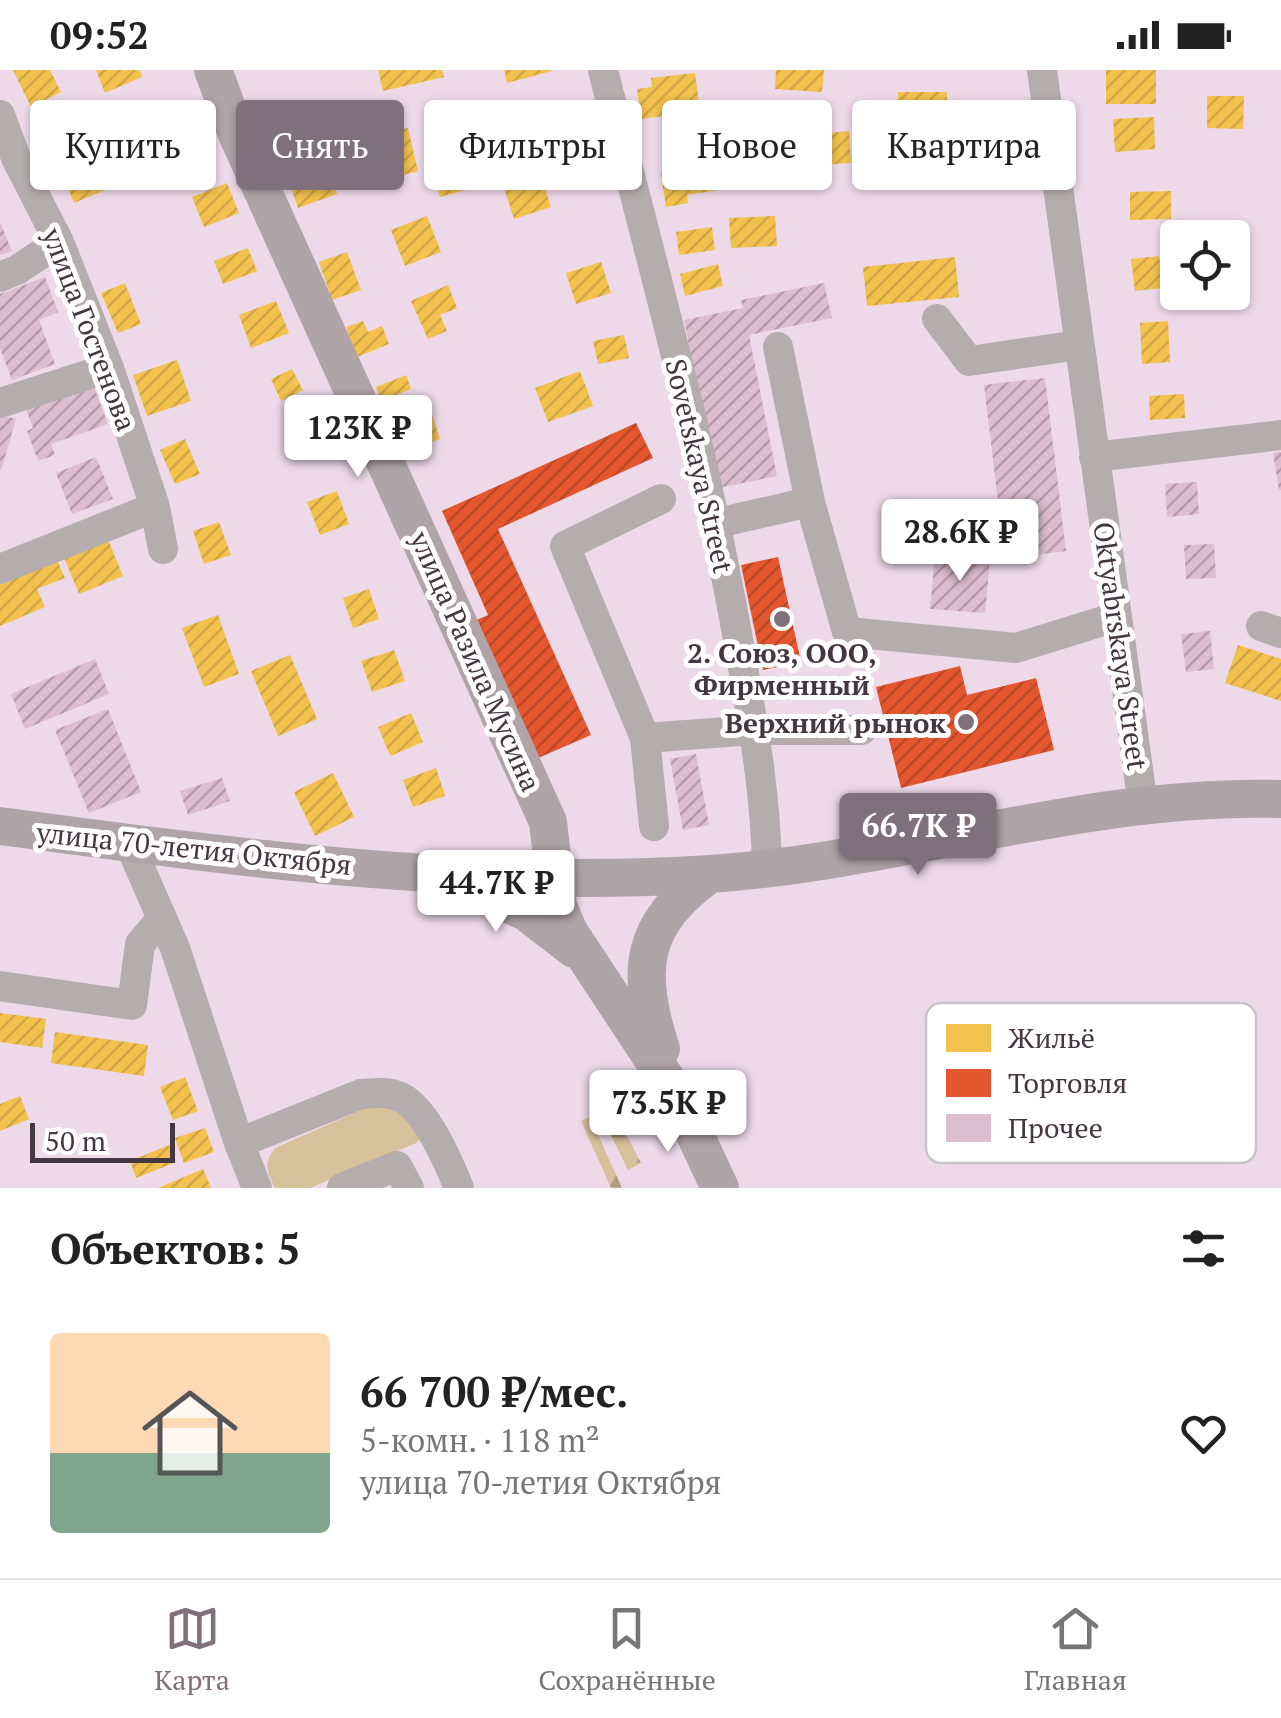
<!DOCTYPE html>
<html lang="ru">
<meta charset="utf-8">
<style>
body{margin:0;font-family:"PT Serif",serif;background:#f6f6f6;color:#222;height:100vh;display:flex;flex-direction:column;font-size:38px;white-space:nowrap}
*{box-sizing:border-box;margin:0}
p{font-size:32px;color:#767676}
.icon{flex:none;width:55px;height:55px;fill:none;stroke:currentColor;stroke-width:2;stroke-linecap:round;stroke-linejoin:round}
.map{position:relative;height:1118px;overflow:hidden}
.side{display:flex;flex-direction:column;background:#fff;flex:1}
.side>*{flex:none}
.guide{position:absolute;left:30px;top:30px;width:1222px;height:90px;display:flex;gap:20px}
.fabs{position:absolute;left:1160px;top:150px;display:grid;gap:20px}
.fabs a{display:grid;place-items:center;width:90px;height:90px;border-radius:10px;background:#fff;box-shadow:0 2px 8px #0004;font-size:50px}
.scale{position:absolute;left:30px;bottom:25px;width:145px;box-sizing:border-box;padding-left:10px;border:5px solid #453742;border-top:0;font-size:28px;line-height:35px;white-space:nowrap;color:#453742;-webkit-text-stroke:8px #fff;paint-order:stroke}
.price{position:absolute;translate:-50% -85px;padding:0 22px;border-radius:10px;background:#fff;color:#222;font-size:32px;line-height:65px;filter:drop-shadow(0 2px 5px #0008)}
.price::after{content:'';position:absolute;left:50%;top:60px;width:30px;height:22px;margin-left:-15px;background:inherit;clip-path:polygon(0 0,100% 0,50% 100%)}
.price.selected{background:#80707c;color:#fff}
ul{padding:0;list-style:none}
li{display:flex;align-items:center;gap:30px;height:250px;padding:0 50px}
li+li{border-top:2px solid #e0e0e0}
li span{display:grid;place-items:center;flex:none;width:280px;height:200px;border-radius:10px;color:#555}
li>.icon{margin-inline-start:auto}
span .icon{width:120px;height:120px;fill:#fffc;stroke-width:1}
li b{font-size:42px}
h2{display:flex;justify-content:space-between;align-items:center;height:120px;padding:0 50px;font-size:42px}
.pill{padding:0 35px;border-radius:10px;background:#fff;box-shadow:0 2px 8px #0004;font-size:35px;line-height:90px}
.pill.selected{background:#80707c;color:#fff}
.status{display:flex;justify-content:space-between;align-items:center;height:70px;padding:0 50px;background:#fff;direction:ltr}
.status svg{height:28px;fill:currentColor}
.tab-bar{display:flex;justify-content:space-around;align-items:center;height:140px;border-top:2px solid #e0e0e0;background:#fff;font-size:28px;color:#767676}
.tab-bar a{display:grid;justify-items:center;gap:5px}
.tab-bar .selected{color:#80707c}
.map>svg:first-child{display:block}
.green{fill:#d6c19b}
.forest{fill:url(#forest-firs)}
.homes{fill:url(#homes-hatch)}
.shops{fill:url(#shops-hatch)}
.building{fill:url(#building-hatch)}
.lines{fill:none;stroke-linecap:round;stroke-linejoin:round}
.minor{stroke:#b5acad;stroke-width:30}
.major{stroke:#b1a4a8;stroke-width:38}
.poi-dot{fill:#80707c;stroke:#fff;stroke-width:4}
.labels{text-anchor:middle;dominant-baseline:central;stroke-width:10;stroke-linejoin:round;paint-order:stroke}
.street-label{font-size:28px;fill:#453742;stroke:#fff}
.poi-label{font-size:28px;font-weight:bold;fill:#453742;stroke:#fff}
.key{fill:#fff;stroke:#c7c3c6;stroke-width:2.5}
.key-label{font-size:28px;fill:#453742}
</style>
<div class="status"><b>09:52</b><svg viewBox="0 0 49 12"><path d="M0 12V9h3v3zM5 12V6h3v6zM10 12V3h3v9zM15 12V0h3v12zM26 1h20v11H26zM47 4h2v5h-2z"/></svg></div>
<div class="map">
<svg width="1281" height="1118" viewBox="0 0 1281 1118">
<defs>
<pattern id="forest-firs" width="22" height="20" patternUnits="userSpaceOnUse" patternTransform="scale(2.5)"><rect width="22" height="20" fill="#d6c19b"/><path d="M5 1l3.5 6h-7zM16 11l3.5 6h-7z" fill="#af9e80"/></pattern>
<pattern id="homes-hatch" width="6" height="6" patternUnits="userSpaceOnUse" patternTransform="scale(2.5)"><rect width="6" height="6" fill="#f2c14e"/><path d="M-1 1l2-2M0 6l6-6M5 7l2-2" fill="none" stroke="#d1a645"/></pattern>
<pattern id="shops-hatch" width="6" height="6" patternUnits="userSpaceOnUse" patternTransform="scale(2.5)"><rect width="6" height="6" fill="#e4572e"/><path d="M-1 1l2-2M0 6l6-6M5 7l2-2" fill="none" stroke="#bb4929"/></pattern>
<pattern id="building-hatch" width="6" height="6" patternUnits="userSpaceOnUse" patternTransform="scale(2.5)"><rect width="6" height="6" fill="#dcbece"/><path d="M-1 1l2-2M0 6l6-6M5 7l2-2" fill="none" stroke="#b49ba9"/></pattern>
</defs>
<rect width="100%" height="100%" fill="#eed9e9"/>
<path class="green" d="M384,1036L399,1039L422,1067L416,1073L310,1118H275C267,1101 263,1094 275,1078L366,1038Z"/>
<path class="forest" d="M604,1020L641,1093L628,1100L592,1026Z
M590,1047L622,1118H611L581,1051Z"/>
<path class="homes" d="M13,0H50L61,22L31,37Z
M96,0H140L142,7L105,23Z
M378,0H442L444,7L383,21Z
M504,0H552V1L507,13Z
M776,0H824L822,22L775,19Z
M1106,0H1156V34H1106Z
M695,3L700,41L641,49L637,19L652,17L651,8Z
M898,22H947V66L898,67Z
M1207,26H1244L1243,59L1207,58Z
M197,42L206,72L180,81L170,50Z
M307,46L314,65L279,80L271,60Z
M1154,47L1155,79L1115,82L1113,49Z
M565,57L570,81L529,90L524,66Z
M408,58L418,101L396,107L385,63Z
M849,61L851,93L820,95L817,64Z
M777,76L783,105L734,115L729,85Z
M471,80L480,116L440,127L431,91Z
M946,81L949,106L909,110L907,85Z
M89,83L105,120L74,133L59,95Z
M721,88L725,119L687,125L688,133L666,137L661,104L681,101L680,94Z
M330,104L337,124L298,138L291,118Z
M541,106L551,137L514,149L504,118Z
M227,113L239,143L204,157L192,127Z
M1171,121V149L1130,150V122Z
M427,146L441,182L405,196L391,160Z
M775,146L777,176L731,178L729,148Z
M712,157L715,180L679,185L676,162Z
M248,178L257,201L223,214L214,191Z
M347,182L361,220L332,230L319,192Z
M1159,186L1163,218L1135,221L1131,189Z
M955,187L959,227L867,236L863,197Z
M601,192L611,223L576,234L566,203Z
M718,194L723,216L685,226L680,204Z
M125,213L141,254L118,263L101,223Z
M448,215L457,238L440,245L447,261L428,269L411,231Z
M276,231L289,263L251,278L239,245Z
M363,251L368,262L382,256L389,274L357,287L346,257Z
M1168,251L1170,292L1142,294L1140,253Z
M624,265L629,288L598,294L593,271Z
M177,290L191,331L147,346L133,305Z
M292,299L303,320L281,331L271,309Z
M580,301L593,336L548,352L535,318Z
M406,305L411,319L381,331L376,317Z
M1184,324L1185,348L1150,350L1149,326Z
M428,333L440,369L406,381L394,345Z
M319,347L333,372L311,384L297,359Z
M185,369L200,404L175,414L160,380Z
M337,421L349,454L320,465L307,432Z
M219,452L231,485L204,494L193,461Z
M107,467L123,506L79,524L63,485Z
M56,488L65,508L37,519L45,537L0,556V511Z
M369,519L379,549L353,558L343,528Z
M218,545L239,604L204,617L182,558Z
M1238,575L1281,589V631L1225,613Z
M394,580L405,611L372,622L361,591Z
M290,585L317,649L278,666L251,601Z
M411,643L423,672L390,686L378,657Z
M436,698L445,726L413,737L403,710Z
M333,703L354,747L315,766L294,722Z
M0,943L46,949L42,978L0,972Z
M55,962L148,975L144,1006L51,993Z
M185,1007L198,1041L173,1050L160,1017Z
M20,1026L29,1049L0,1061V1034Z
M205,1058L214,1082L184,1093L175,1068Z
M169,1075L176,1092L136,1108L130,1091Z
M203,1099L211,1118H158Z"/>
<path class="shops" d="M636,353L653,388L498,459L591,665L536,689L474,551L488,545L442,441Z
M778,487L801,592L763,600L741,495Z
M960,596L967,625L1036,608L1054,680L901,718L876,617Z"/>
<path class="building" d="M0,152L12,181L0,185Z
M45,207L58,242L39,250L55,294L12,310L0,278V224Z
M824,213L832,248L749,265L777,406L718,418L684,250L743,238L741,230Z
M1045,308L1066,481L1005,489L984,315Z
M93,314L108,354L51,374L55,385L38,391L27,361L33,358L26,339Z
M0,345L16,349L1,401L0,400Z
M1281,382V420H1279L1273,383Z
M96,387L113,429L72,444L56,403Z
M1197,412L1199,444L1167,447L1165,414Z
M1214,474L1216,508L1186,509L1184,475Z
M935,484L990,489L985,543L930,539Z
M1210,561L1214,599L1186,602L1181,564Z
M95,589L109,624L25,659L11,624Z
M108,639L141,722L89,743L55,660Z
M696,684L709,755L683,760L670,689Z
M222,708L230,731L188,745L180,721Z"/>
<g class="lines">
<path class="minor" d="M603,0C650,187 703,374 737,564C751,642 766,720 767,799
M1042,0L1143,736
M0,45L16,88L59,172L109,298L155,437L163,479
M0,207L17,200L59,172
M937,249L969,291L1079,275
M0,333L109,298
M1094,387L1281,365
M810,432L847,562L1016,578L1116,547
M717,453L810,432L778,277
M0,499L155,437
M1261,556L1281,563
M645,668L754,660H862
M654,756L645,668L565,476L661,429
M129,773L175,878L239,1073L257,1118
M0,916L132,935L140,874L162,848
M239,1073L361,1024C374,1023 389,1021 402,1028C426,1040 449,1093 459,1118
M342,1118L397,1096L409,1118"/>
<path class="major" d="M213,0L236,62L548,752L558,836L569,862L676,1024L720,1118
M0,756C233,787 475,820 710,804C901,791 1088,723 1281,729
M463,813L526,842L574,879
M661,979C635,901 640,853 710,804"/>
</g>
<g class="poi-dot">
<circle cx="782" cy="549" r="10"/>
<circle cx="966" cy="652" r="10"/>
</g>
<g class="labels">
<g class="street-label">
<text transform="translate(90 259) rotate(69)">улица Гостенова</text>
<text transform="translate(700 396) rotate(77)">Sovetskaya Street</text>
<text transform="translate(1121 576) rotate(82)">Oktyabrskaya Street</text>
<text transform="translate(476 591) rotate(66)">улица Разила Мусина</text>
<text transform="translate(194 778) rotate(6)">улица 70-летия Октября</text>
</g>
<g class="poi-label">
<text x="782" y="582">2. Союз, ООО,<tspan x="782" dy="32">Фирменный</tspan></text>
<text x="946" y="652" text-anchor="end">Верхний рынок</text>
</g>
</g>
<rect x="926" y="933" width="330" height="160" rx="15" class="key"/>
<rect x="946" y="954" width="45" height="28" fill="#f2c14e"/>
<rect x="946" y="999" width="45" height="28" fill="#e4572e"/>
<rect x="946" y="1044" width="45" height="28" fill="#dcbece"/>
<g class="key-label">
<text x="1008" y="978">Жильё</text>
<text x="1008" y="1023">Торговля</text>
<text x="1008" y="1068">Прочее</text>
</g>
</svg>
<div class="fabs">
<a><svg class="icon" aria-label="locate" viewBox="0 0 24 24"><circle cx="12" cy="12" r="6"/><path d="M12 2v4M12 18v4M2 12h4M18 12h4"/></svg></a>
</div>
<div class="scale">50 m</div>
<b class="price" style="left:358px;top:410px">123K ₽</b>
<b class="price" style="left:960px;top:514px">28.6K ₽</b>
<b class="price selected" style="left:918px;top:808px">66.7K ₽</b>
<b class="price" style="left:496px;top:865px">44.7K ₽</b>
<b class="price" style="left:668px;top:1085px">73.5K ₽</b>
<div class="guide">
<a class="pill">Купить</a>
<a class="pill selected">Снять</a>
<a class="pill">Фильтры</a>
<a class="pill">Новое</a>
<a class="pill">Квартира</a>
</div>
</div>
<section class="side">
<h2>Объектов: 5<svg class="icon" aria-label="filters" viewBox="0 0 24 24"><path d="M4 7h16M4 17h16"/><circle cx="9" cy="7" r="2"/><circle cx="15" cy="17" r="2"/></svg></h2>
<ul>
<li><span style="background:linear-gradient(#ffd9b3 60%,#7fa58c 0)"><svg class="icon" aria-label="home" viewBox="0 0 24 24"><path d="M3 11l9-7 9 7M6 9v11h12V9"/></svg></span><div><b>66 700 ₽/мес.</b><p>5-комн. · 118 m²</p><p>улица 70-летия Октября</p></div><svg class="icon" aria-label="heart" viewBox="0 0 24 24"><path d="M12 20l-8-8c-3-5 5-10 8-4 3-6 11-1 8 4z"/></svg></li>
</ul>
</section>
<nav class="tab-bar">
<a class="selected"><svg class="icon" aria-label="map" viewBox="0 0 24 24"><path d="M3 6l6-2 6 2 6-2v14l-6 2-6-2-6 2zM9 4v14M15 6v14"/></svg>Карта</a>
<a><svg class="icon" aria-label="saved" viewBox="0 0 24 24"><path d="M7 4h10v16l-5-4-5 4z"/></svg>Сохранённые</a>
<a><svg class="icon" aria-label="home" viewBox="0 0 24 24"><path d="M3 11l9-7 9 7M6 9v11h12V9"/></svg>Главная</a>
</nav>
